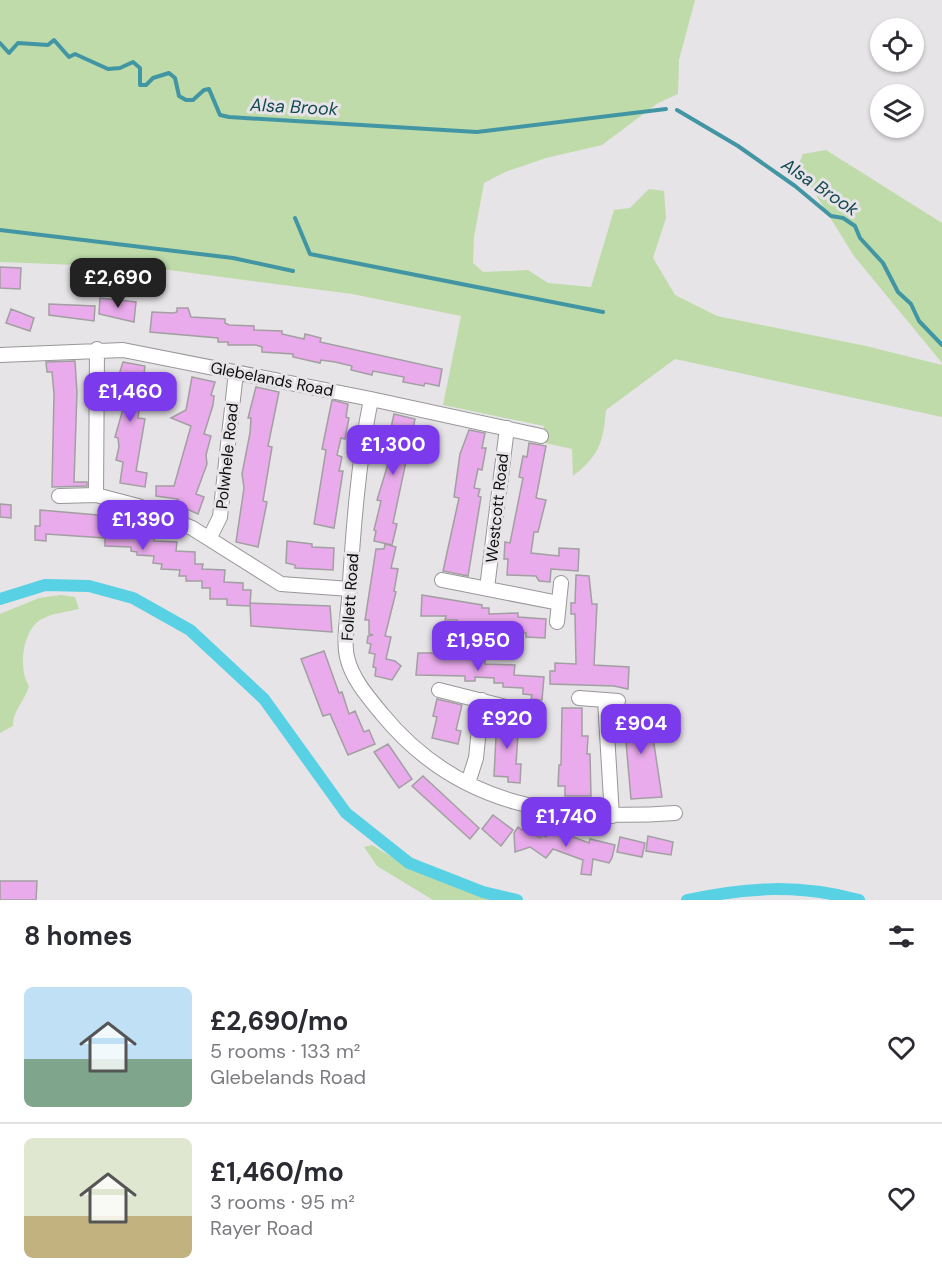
<!DOCTYPE html>
<meta charset="utf-8">
<style>
body{margin:0;font-family:"DM Sans",sans-serif;background:#f7f7f7;color:#2b2b33;height:100vh;display:flex;flex-direction:column;font-size:22px;white-space:nowrap}
*{box-sizing:border-box;margin:0}
p{font-size:20px;color:#7c7c81}
.icon{flex:none;width:33px;height:33px;fill:none;stroke:currentColor;stroke-width:2;stroke-linecap:round;stroke-linejoin:round}
.map{position:relative;height:900px;overflow:hidden}
.panel{display:flex;flex-direction:column;background:#fff;flex:1}
.panel>*{flex:none}
.buttons{position:absolute;left:870px;top:18px;display:grid;gap:12px}
.buttons a{display:grid;place-items:center;width:54px;height:54px;border-radius:50%;background:#fff;box-shadow:0 2px 4px #0004;font-size:30px}
.price{position:absolute;translate:-50% -51px;padding:0 14px;border-radius:12px;background:#7c3aed;color:#fff;font-size:20px;line-height:39px;filter:drop-shadow(0 2px 3px #0008)}
.price::after{content:'';position:absolute;left:50%;top:36px;width:18px;height:14px;margin-left:-9px;background:inherit;clip-path:polygon(0 0,100% 0,50% 100%)}
.price.on{background:#222;color:#fff}
ul{padding:0;list-style:none}
li{display:flex;align-items:center;gap:18px;height:150px;padding:0 24px}
li+li{border-top:2px solid #e1e1e2}
li span{display:grid;place-items:center;flex:none;width:168px;height:120px;border-radius:9px;color:#555}
li>.icon{margin-inline-start:auto}
span .icon{width:72px;height:72px;fill:#fffc;stroke-width:1}
li b{font-size:26px}
h2{display:flex;justify-content:space-between;align-items:center;height:72px;padding:0 24px;font-size:26px}
.map>svg:first-child{display:block}
.green{fill:#bedba9}
.lines{fill:none;stroke-linecap:round;stroke-linejoin:round}
.stream{stroke:#4296a4;stroke-width:4}
.canal{stroke:#58d1e5;stroke-width:12}
.building{fill:#e9abeb;stroke:#a29fa2;stroke-width:1.5}
.minor-casing{stroke:#999699;stroke-width:16}
.minor{stroke:#fff;stroke-width:14}
.labels{text-anchor:middle;dominant-baseline:central;stroke-width:6;stroke-linejoin:round;paint-order:stroke}
.street-label{font-size:16px;fill:#0d0c0d;stroke:#e7e4e7}
.water-label{font-size:18px;font-style:italic;fill:#154a53;stroke:#e7e4e7}
</style>
<div class="map">
<svg width="942" height="900" viewBox="0 0 942 900">
<rect width="100%" height="100%" fill="#e7e4e7"/>
<path class="green" d="M0,0H695L679,60L678,94L658,103L602,145L546,158L505,172L484,183L474,237L473,263L483,272L528,270L548,283L591,287L614,210L630,208L649,189L664,191L666,218L653,258L675,295L717,316L866,346L942,365V417L675,359L606,410C603,442 600,455 573,476L572,449L541,442L544,426L443,405L461,316L352,294L154,268L0,262Z
M826,150L942,223V363L854,256L798,166L803,154Z
M61,595L75,597L79,609C67,612 53,613 42,619C22,629 18,670 29,686C25,701 12,711 13,726L0,733V614L39,598Z
M372,845C411,870 450,887 494,900H433L377,866L364,847Z"/>
<g class="lines">
<path class="stream" d="M0,43L9,53L18,43L48,45L54,40L69,57L75,54L108,69L120,68L133,62L140,68V85H146L153,78L169,73L175,78L179,96L186,100H193L204,90L209,89L220,115L229,117L477,132L666,109
M677,110L738,146L795,186L831,216L843,218L855,226L860,238L883,263L898,292L911,304L919,321L942,345
M295,218L310,254L603,312
M0,230L233,258L293,271"/>
<path class="canal" d="M0,599L45,585L89,586L133,598L190,630L264,699L346,813L409,863L483,892L517,900
M687,900C749,887 798,884 859,900"/>
</g>
<path class="building" d="M0,267L21,268L20,289L0,288Z
M100,298L136,302L134,322L99,314Z
M49,304L95,306L94,321L49,315Z
M177,308H188L191,317L225,319V323L229,325L254,326V330L282,331V334L304,339L305,334L321,338L320,342L442,369L439,386L425,383L424,386L403,382L404,377L373,371L372,375L351,370L352,366L335,362L321,360L320,363L293,357V354L262,352V347L256,345H228V342H218V338L150,332L152,312L173,313L177,312Z
M11,309L34,318L30,331L6,323Z
M75,361L77,392L74,482H87V486L52,487L54,394L52,372H47L46,362Z
M123,362L145,366L138,418L145,419L136,471L147,473L145,487L120,483L123,462L116,460L119,447L118,438L115,437L123,409L117,407L120,393H117L119,384H116Z
M192,377L215,382L211,395L214,396L213,405L204,434L211,436L206,455L207,464L196,494L204,497L198,514L175,504L178,499L156,496V486H174L191,426L171,418L186,410Z
M256,387L279,392L268,446L272,447L263,501L267,502L258,547L236,542L244,488L242,474L250,433L251,418H248Z
M332,400L348,404L346,417L349,418L345,439L341,438L337,455L342,457L339,471H343L334,528L314,524L326,450L322,449Z
M394,414L415,419L393,523L397,524L392,545L374,541L376,531L374,530L381,501L377,500L388,464L384,463L387,449L383,448L387,427L391,428Z
M469,430L485,433L482,448H486L482,470L478,469L474,488L480,489L478,496L481,497L468,576L443,571L459,498L454,497L460,454Z
M529,443L546,446L536,498L546,500L538,532H534L531,553L559,556V548L579,549L578,571L551,569L550,582L539,581L536,576L507,575L508,559H504L505,542L510,543L523,478L519,477L523,456L527,457Z
M0,504L11,505V518L0,517Z
M40,510L98,515V521L129,523L128,529H147L146,536H154V541L177,542L176,551L195,552V564H203L202,569L225,570L224,582L243,583V590H251L250,606L227,605V599H210V588H202V581H186V576H179L180,570L161,569L162,564L153,563L154,556L137,555V552L131,551V547L105,546V538L46,534V541L35,540V526H40Z
M287,541L312,544V547L334,548L333,570L295,568V565L286,563Z
M385,544L396,547L391,568L398,569L394,591L396,592L385,636L391,637L386,659L395,661L401,666L392,680L375,676L376,668L373,667L375,654L369,653L371,644L367,643L368,636L373,635L369,634V620H365L376,549H384Z
M576,575L589,576L592,604H597L594,665L629,667L628,689L614,686L550,684V671H555V663L576,664L575,614H571V603H575Z
M422,595L482,605V608H489V614L518,613V617L546,619L545,638L526,637V633L469,630L470,626L457,625V620H445L446,616H421Z
M250,603L330,606L332,632L251,626Z
M324,651L339,693L342,692L349,714L355,711L364,732L369,730L375,744L348,755L330,714L323,716L301,659Z
M418,653H460V658L485,659V664L515,665L514,675L544,677L542,700L531,699L532,695L523,694V688L503,687V683H494V678L475,677V681H465V676L416,675Z
M437,699L462,705L456,730L461,731L458,744L432,738L437,717L433,716Z
M626,705H633V710L645,709V718H650L662,797L631,799L623,708Z
M562,708H582V736H588L587,754H590L591,796H565V786H558L559,765H561Z
M497,717L519,718L516,764H521L520,783L508,782V777L494,776Z
M388,744L412,779L399,788L374,752Z
M423,776L479,828L470,839L412,786Z
M493,815L513,830L501,846L482,829Z
M518,827L522,830L524,828L540,838L542,835L546,837L548,833L552,835L553,833L565,839L571,836L589,843L590,839L615,845L612,858L609,863L593,859L591,875L581,874L583,860L553,849L546,858L530,847L515,852L514,833Z
M648,836L673,842L671,855L646,851Z
M620,837L645,843L642,857L617,852Z
M0,881H37L36,900H0Z"/>
<g class="lines">
<defs>
<path id="minor" d="M97,349L96,495L138,506L192,528L281,584L350,589
M0,355L123,350L371,399L541,436
M371,399C358,463 353,532 349,598C348,616 343,639 347,657C352,679 368,697 382,714C459,808 561,821 675,813
M59,496L96,495
M210,537L220,517L236,372
M442,580L559,603
M487,588L507,428
M557,622L561,583
M439,690L514,709
M579,698L618,701
M605,700L612,816
M468,783L476,758L482,700"/>
</defs>
<use href="#minor" class="minor-casing"/>
<use href="#minor" class="minor"/>
</g>
<g class="labels">
<g class="street-label">
<text transform="translate(272 379) rotate(11)">Glebelands Road</text>
<text transform="translate(227 456) rotate(-84)">Polwhele Road</text>
<text transform="translate(497 508) rotate(-84)">Westcott Road</text>
<text transform="translate(350 597) rotate(-86)">Follett Road</text>
</g>
<g class="water-label">
<text transform="translate(294 107) rotate(3)">Alsa Brook</text>
<text transform="translate(820 187) rotate(34)">Alsa Brook</text>
</g>
</g>
</svg>
<div class="buttons">
<a><svg class="icon" aria-label="locate" viewBox="0 0 24 24"><circle cx="12" cy="12" r="6"/><path d="M12 2v4M12 18v4M2 12h4M18 12h4"/></svg></a>
<a><svg class="icon" aria-label="layers" viewBox="0 0 24 24"><path d="M12 4l9 5-9 5-9-5zM3 14l9 5 9-5"/></svg></a>
</div>
<b class="price on" style="left:118px;top:309px">£2,690</b>
<b class="price" style="left:130px;top:423px">£1,460</b>
<b class="price" style="left:393px;top:476px">£1,300</b>
<b class="price" style="left:143px;top:551px">£1,390</b>
<b class="price" style="left:478px;top:672px">£1,950</b>
<b class="price" style="left:507px;top:750px">£920</b>
<b class="price" style="left:641px;top:755px">£904</b>
<b class="price" style="left:566px;top:848px">£1,740</b>
</div>
<section class="panel">
<h2>8 homes<svg class="icon" aria-label="filters" viewBox="0 0 24 24"><path d="M4 7h16M4 17h16"/><circle cx="9" cy="7" r="2"/><circle cx="15" cy="17" r="2"/></svg></h2>
<ul>
<li><span style="background:linear-gradient(#bfe0f5 60%,#7fa58c 0)"><svg class="icon" aria-label="home" viewBox="0 0 24 24"><path d="M3 11l9-7 9 7M6 9v11h12V9"/></svg></span><div><b>£2,690/mo</b><p>5 rooms · 133 m²</p><p>Glebelands Road</p></div><svg class="icon" aria-label="heart" viewBox="0 0 24 24"><path d="M12 20l-8-8c-3-5 5-10 8-4 3-6 11-1 8 4z"/></svg></li>
<li><span style="background:linear-gradient(#dfe7d0 65%,#c2b280 0)"><svg class="icon" aria-label="home" viewBox="0 0 24 24"><path d="M3 11l9-7 9 7M6 9v11h12V9"/></svg></span><div><b>£1,460/mo</b><p>3 rooms · 95 m²</p><p>Rayer Road</p></div><svg class="icon" aria-label="heart" viewBox="0 0 24 24"><path d="M12 20l-8-8c-3-5 5-10 8-4 3-6 11-1 8 4z"/></svg></li>
</ul>
</section>
